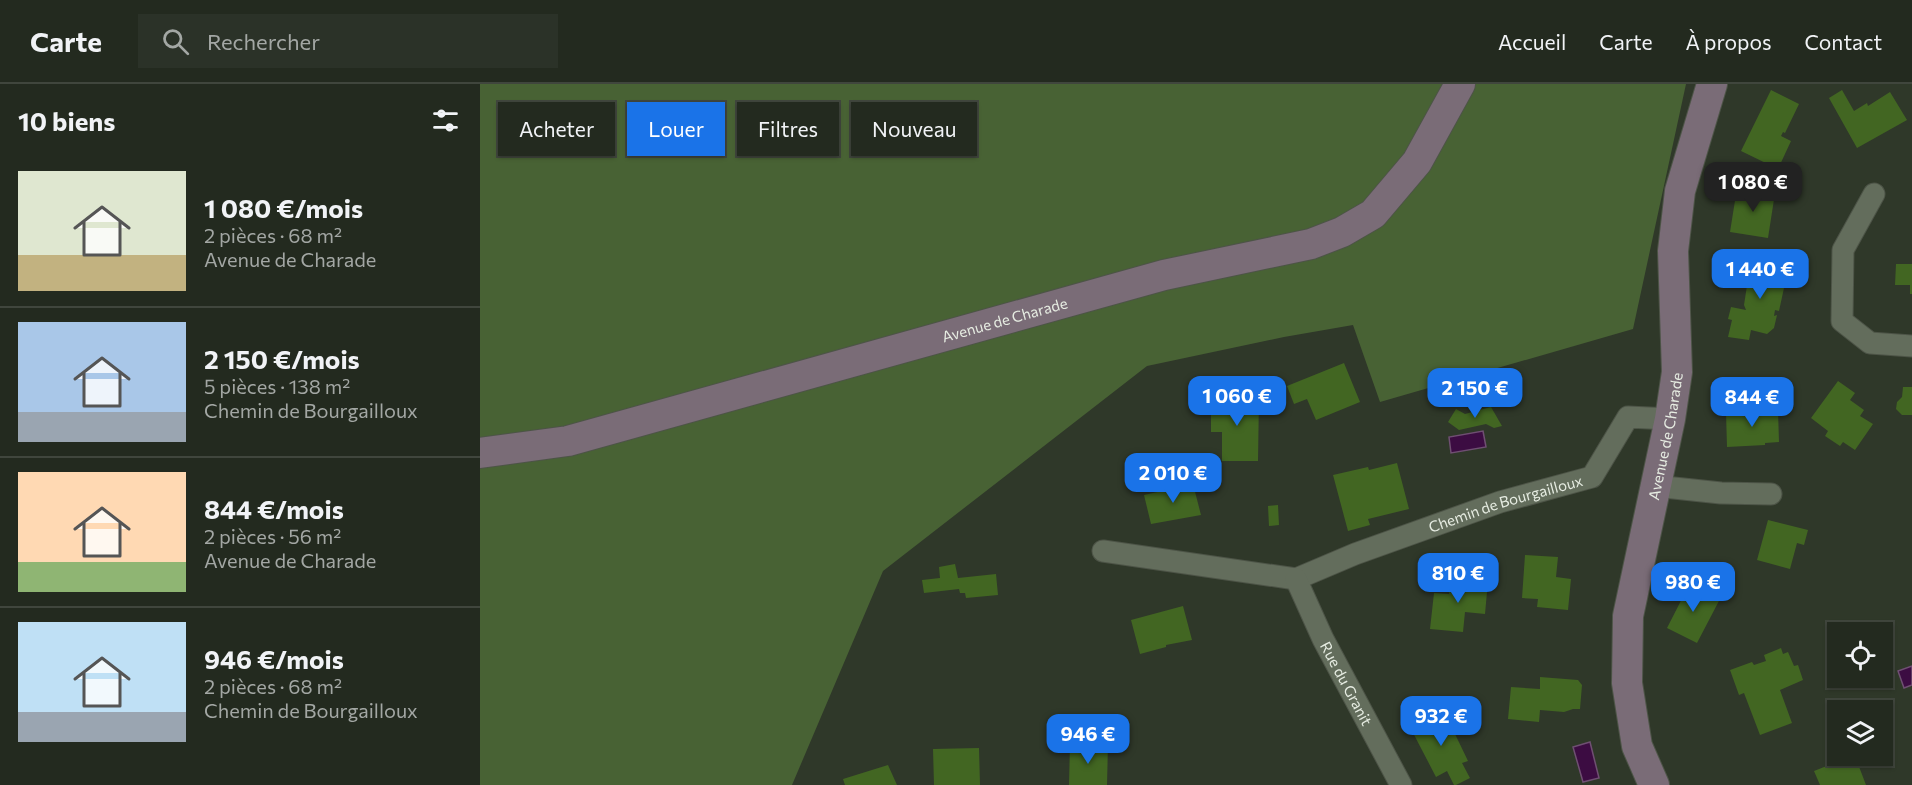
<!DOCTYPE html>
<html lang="fr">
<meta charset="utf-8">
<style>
body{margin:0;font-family:Commissioner,sans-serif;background:#2b3228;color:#f1f3f6;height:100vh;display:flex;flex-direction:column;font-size:22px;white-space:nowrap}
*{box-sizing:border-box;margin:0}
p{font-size:20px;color:#a3a7a4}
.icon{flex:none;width:33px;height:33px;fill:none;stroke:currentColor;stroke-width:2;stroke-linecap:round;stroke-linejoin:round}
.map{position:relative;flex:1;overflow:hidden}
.side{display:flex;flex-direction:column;background:#232a1f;width:480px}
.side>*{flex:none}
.banner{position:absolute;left:18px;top:18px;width:570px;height:54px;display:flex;gap:12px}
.buttons{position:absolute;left:1347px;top:538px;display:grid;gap:12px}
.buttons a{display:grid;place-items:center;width:66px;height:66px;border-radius:0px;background:#232a1f;box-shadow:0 2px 4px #0004,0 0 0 2px #40463d;font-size:30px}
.price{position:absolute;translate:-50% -51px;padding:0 14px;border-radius:12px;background:#1a73e8;color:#fff;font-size:20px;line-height:39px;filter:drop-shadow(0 2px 3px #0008)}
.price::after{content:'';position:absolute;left:50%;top:36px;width:18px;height:14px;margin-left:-9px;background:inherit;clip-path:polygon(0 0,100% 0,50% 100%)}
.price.selected{background:#222;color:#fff}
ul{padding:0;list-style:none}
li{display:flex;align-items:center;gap:18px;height:150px;padding:0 18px}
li+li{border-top:2px solid #40463d}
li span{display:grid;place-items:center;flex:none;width:168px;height:120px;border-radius:0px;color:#555}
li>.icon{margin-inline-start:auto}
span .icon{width:72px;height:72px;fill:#fffc;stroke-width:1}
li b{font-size:26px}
h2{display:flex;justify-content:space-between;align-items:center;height:72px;padding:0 18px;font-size:26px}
.chip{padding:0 21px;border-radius:0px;background:#232a1f;box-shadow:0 2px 4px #0004,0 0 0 2px #40463d;font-size:21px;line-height:54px}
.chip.selected{background:#1a73e8;color:#fff}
header{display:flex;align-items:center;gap:36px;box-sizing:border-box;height:84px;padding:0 30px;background:#232a1f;border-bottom:2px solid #40463d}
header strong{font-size:28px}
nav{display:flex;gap:33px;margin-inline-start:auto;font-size:21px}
.search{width:420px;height:54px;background:#2b3228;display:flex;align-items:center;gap:15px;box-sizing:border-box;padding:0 21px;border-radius:0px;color:#a3a7a4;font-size:22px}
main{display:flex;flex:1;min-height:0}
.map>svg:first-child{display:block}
.green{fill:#486234}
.water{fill:#3c0c42;stroke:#6f4f72;stroke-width:1.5}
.building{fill:#426622}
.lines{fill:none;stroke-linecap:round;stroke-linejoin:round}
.street-casing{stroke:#4d5447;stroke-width:23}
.secondary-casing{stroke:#4d5447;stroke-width:32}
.street{stroke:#636d5c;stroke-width:21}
.secondary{stroke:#7a6c77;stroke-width:30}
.labels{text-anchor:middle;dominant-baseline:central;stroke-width:4.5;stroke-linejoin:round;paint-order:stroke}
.street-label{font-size:15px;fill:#e6ece2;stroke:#2f3829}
</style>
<header>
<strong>Carte</strong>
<div class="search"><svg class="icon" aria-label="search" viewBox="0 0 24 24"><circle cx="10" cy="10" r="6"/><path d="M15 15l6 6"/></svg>Rechercher</div>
<nav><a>Accueil</a><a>Carte</a><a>À propos</a><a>Contact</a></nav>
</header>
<main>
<section class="side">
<h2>10 biens<svg class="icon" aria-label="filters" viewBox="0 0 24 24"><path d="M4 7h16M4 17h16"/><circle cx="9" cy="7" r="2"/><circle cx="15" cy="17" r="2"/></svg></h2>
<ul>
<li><span style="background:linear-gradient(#dfe7d0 70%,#c2b280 0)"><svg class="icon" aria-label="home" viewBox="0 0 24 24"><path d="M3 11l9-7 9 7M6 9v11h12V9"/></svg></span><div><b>1 080 €/mois</b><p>2 pièces · 68 m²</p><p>Avenue de Charade</p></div></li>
<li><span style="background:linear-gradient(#a9c7e8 75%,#9aa5b1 0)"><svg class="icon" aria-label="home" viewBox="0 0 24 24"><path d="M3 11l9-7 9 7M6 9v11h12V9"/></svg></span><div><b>2 150 €/mois</b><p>5 pièces · 138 m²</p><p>Chemin de Bourgailloux</p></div></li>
<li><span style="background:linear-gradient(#ffd9b3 75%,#8fb573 0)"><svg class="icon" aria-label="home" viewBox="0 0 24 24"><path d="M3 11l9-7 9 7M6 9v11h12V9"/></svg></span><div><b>844 €/mois</b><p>2 pièces · 56 m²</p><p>Avenue de Charade</p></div></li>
<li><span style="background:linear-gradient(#bfe0f5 75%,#9aa5b1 0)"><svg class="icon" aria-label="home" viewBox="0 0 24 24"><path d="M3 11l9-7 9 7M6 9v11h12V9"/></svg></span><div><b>946 €/mois</b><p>2 pièces · 68 m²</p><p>Chemin de Bourgailloux</p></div></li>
</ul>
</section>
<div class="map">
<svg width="1432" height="701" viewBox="0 0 1432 701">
<rect width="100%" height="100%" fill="#2f3829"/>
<path class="green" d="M0,0H1206L1153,245L900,318L873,241L804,253L667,282L403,487L312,701H0Z"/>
<path class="water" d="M1003,347L1006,363L971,369L969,353Z
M1432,582V601L1424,604L1418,587Z
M1110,658L1119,694L1103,698L1093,663Z"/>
<path class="building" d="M1291,6L1319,20L1305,49L1303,48L1301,52L1311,57L1298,85L1261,67Z
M1362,6L1374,27L1387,19L1388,22L1410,8L1427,36L1377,64L1349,14Z
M1257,104L1295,109L1288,154L1250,148Z
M1274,175L1309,181L1299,227L1295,226L1294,232L1297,231L1294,244L1287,250L1271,246L1269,256L1248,253L1252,236L1248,235L1251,223L1266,226L1264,221L1268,195L1271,196Z
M1416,180H1432V210H1430V201H1415Z
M864,279L880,318L836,336L827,315L814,320L807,302Z
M1358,297L1375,309L1370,316L1384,326L1380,332L1393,340L1375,366L1363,358L1360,362L1345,352L1348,347L1331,334Z
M1423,303H1432V331H1422L1416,325L1417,318L1422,313Z
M731,313L779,314L778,377H742V348H731Z
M1011,323L1022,342L1014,344L1006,340L979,346L968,338L976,325L985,330Z
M1298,326L1299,358L1285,359V361L1247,363L1246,329Z
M917,379L929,425L888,435L890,441L868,447L853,391L888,383L889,386Z
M713,400L721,431L671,440L664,411Z
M798,421L799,441L789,442L788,422Z
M1288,436L1328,446L1324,461L1317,459L1310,485L1277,476Z
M1045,471L1078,473L1076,493L1091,495L1088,526L1057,523L1058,515L1042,514Z
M475,480L478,494L516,490L518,511L486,514L485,509H480L479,505L444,509L442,496L460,494L459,483Z
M971,494L1008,497L1005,530L985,528L983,548L950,545L954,509L969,510Z
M1210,499L1240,515L1217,559L1187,544Z
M703,522L712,556L686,561V563L660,570L651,536Z
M1301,564L1303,570L1308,568L1314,582L1318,581L1323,596L1300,606L1312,639L1280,651L1264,609L1259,611L1250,586L1272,578L1274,581L1286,577L1284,571Z
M1060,593L1098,596L1102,601L1100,625H1093L1084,628L1060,626L1059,638L1028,635L1031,603L1060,605Z
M963,625L988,677L982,679L990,694L976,701H974L967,687L956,693L930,643Z
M590,660L628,661L627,701H589Z
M499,664L500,701H454L453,665Z
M1372,672H1375L1386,701H1340L1334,687Z
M408,681L417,701H365L363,695Z"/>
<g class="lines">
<defs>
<g id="street">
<path d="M1394,110L1363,166L1362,237L1390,259L1432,262"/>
<path d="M1175,402L1241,409L1291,410"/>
<path id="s1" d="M623,467L816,495L875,470L1020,418L1112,393L1148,333L1190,335"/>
<path id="s2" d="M816,495L843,555L921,701"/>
</g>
<g id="secondary">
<path id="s3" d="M0,369L88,357L684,191L831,160L862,148L893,130L937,78L980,0"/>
<path id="s4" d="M1174,701L1157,662L1147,599L1148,532L1190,335L1197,288L1193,167L1200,107L1232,0"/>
</g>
</defs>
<use href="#street" class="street-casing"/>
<use href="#secondary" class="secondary-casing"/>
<use href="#street" class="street"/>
<use href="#secondary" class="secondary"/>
</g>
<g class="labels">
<g class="street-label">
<text stroke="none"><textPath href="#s3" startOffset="542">Avenue de Charade</textPath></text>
<text stroke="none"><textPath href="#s4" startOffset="357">Avenue de Charade</textPath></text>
<text stroke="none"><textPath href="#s1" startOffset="418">Chemin de Bourgailloux</textPath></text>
<text stroke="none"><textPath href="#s2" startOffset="116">Rue du Granit</textPath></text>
</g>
</g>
</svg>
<div class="buttons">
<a><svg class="icon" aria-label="locate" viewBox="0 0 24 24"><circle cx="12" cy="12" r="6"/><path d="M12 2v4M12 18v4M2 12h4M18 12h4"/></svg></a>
<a><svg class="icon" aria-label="layers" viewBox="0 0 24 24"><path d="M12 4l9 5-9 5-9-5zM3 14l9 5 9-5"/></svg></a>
</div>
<b class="price selected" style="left:1273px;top:129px">1 080 €</b>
<b class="price" style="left:1280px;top:216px">1 440 €</b>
<b class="price" style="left:995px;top:335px">2 150 €</b>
<b class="price" style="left:757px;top:343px">1 060 €</b>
<b class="price" style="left:1272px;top:344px">844 €</b>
<b class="price" style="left:693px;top:420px">2 010 €</b>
<b class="price" style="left:978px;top:520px">810 €</b>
<b class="price" style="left:1213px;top:529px">980 €</b>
<b class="price" style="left:961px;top:663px">932 €</b>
<b class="price" style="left:608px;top:681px">946 €</b>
<div class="banner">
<a class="chip">Acheter</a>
<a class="chip selected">Louer</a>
<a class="chip">Filtres</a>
<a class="chip">Nouveau</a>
</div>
</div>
</main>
